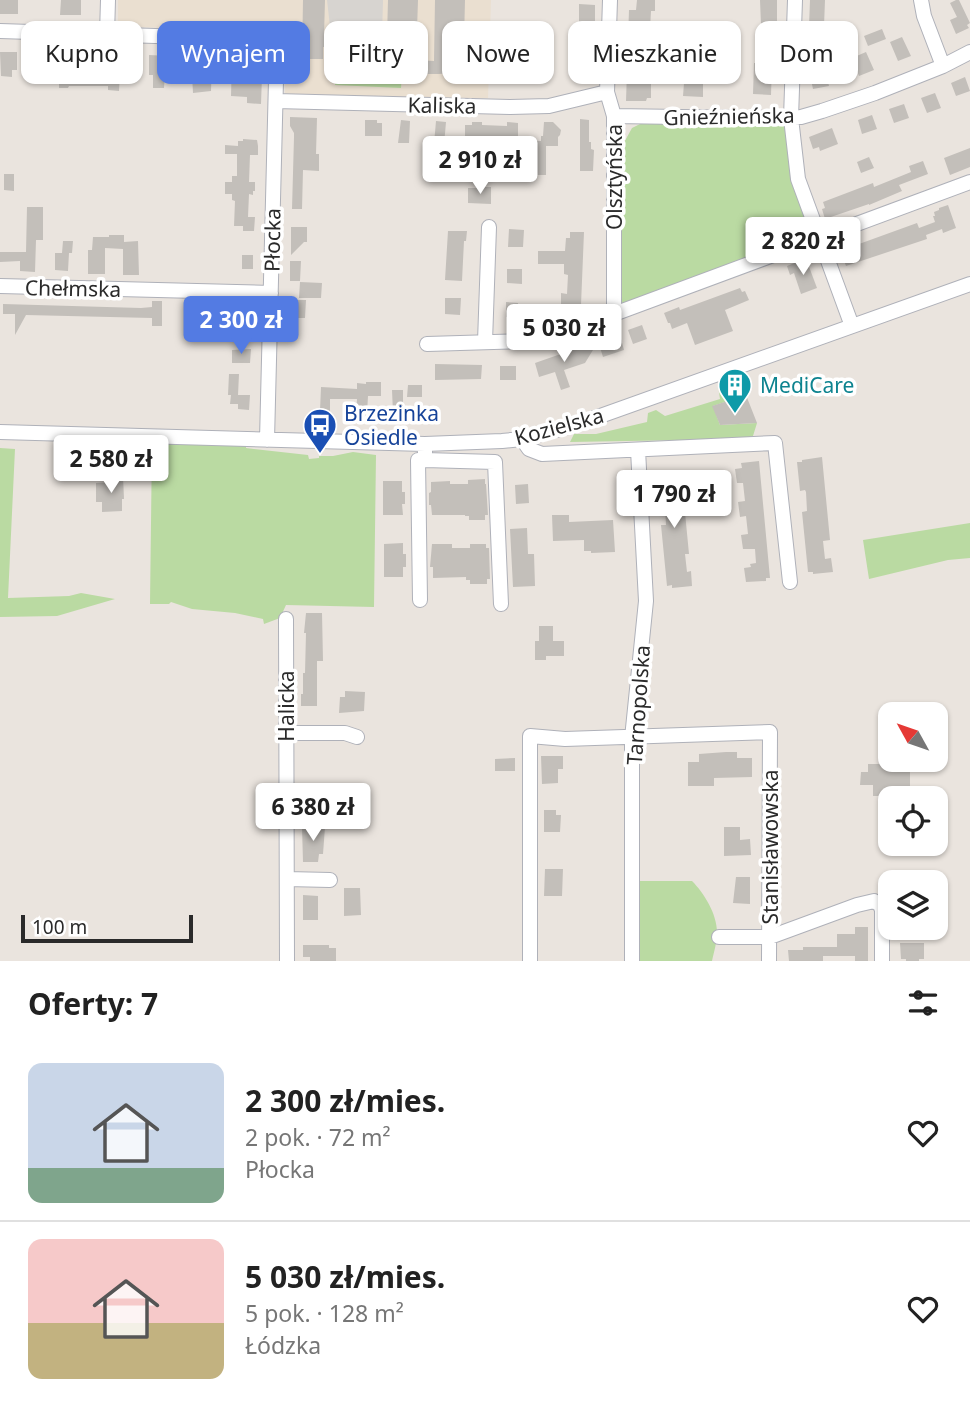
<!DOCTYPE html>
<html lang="pl">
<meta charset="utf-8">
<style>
body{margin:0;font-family:"Noto Sans",sans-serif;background:#f6f6f6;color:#222;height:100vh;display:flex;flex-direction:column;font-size:26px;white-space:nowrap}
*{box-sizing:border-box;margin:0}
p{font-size:23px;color:#767676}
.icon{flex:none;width:38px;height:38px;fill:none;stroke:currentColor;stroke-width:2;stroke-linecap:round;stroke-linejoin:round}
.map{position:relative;height:961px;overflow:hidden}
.panel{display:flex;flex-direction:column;background:#fff;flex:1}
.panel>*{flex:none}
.guide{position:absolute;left:21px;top:21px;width:929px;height:63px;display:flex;gap:14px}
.needle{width:46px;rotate:310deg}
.tools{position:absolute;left:878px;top:702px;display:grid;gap:14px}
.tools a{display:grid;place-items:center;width:70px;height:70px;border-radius:14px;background:#fff;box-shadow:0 2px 5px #0004;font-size:35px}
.scale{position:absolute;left:21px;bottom:18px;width:172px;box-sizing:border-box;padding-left:7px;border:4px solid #2a2a2a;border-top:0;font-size:19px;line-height:24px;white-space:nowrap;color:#2a2a2a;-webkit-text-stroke:5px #fff;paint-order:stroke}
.price{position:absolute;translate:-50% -60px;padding:0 16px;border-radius:7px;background:#fff;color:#222;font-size:23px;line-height:46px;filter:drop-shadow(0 2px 4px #0008)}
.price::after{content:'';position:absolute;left:50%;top:42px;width:21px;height:16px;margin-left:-10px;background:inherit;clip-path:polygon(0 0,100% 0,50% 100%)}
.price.on{background:#537be3;color:#fff}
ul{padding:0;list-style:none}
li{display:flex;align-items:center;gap:21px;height:175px;padding:0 28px}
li+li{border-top:2px solid #e0e0e0}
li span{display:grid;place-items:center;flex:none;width:196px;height:140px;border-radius:14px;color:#555}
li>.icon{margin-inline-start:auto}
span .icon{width:84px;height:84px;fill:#fffc;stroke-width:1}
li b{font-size:30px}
h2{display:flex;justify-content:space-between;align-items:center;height:84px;padding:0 28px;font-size:30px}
.tag{padding:0 24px;border-radius:14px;background:#fff;box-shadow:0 2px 5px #0004;font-size:24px;line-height:63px}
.tag.on{background:#537be3;color:#fff}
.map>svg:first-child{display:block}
.education{fill:#eadfd0}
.green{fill:#badaa2}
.plaza{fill:#d7d4d0}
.building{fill:#c3bfba}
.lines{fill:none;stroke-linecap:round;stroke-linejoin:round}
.minor-casing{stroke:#afb1b9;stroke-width:16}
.minor{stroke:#fff;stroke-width:14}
.labels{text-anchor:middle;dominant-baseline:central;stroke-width:7;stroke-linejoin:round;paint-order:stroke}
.street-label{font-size:21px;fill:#2a2a2a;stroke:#fff}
.culture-label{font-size:21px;fill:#0d838f;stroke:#fff;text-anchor:start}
.transit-label{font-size:21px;fill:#164399;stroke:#fff;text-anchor:start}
</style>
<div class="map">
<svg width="970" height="961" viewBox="0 0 970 961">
<rect width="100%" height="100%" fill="#eae4de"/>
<path class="education" d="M118,0H491L488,98L285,97L286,33L118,26Z"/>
<path class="green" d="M348,70L402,73L401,88L335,85L336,73H347Z
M644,122L781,124L785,126L794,181L806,226L803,237L622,304L619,301L621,148L632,128Z
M739,379L746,395L713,406L720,425L757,423L753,436L745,439L570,442L574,434H596L647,422L648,413L656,410L665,416L720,399L718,386Z
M152,443L246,446V448L308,455L309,459L319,458V456H333L353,452L376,455L374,607L286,605L280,618L264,624L263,619L235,613L192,609L171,602L169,604H150Z
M0,448L15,449L8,598L69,596L81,593L115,599L57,616L0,617Z
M970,523V558L948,560L869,579L863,540Z
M637,881H692C704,893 717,914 717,932C717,942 714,952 712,961H638Z"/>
<path class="plaza" d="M327,0H383L382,36L331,35Z"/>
<path class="building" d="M0,0H18V14H0Z
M61,0H81V15H60Z
M303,0H325L324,35L387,37L388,0H418L416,60L434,61L435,0H465L464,40L460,39L459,66H452L451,73L439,74H419L398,71V64H386L387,49L323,47V59H302Z
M637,0H655V11H651L650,29H642L641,64H651V98H647L646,101H626L629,10H636Z
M760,0H777V25H761Z
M810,0H825L824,26H809Z
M956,0H959L970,23L967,25L969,28L956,34L950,20L957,17L950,3Z
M579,4L595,5V23H579Z
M882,29L886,39L868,46L864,36Z
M902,37L911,56L898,61L890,42Z
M578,44H595L594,57H590V62L578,61Z
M0,52H17V70H12V77L1,76Z
M866,52L874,70L859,76L852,58Z
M59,53L80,54L79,75H103V54L129,55V73H120L119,91L108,90V86H69L68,88H59Z
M842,54L846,64L832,69L829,59Z
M149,55L169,56V74L165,73L164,88H153V75H149Z
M191,56L212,57L211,91L193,93Z
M232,57L259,58V77L262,76L261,104L247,103V97L231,96Z
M754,63L772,64L771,95L753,94Z
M824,66L829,86L813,89L810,75L816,74L815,68Z
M965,77L970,91L956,96L951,83Z
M684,83H703V97L683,96Z
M935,93L941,108L927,113L921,98Z
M904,104L909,118L894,123L889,109Z
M872,115L877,129L862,134L858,120Z
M290,117L317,118L316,154H319V171L303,170L302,209H292L294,137V133L290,126Z
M580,119L589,120V142H591V149L594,150L593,171H580Z
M365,120H377V123H382V136H365Z
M401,120L410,121L409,143H398Z
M436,121L446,122L444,145L434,144Z
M472,122H482V125L507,126V122L518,123V140L541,141V136H543L544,122H553L561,130L560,135L558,137V146H546V175H536V171H526L527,157H507V146H504V137L480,136L479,145L465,144V125H472Z
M832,128L838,144L820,151L819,147L813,149L809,137Z
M243,139L257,140L258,146V155H250L249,182H255V191H253V195L249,194L248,217H255L254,231H243V226H234L235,201L232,200V194H225V182H232V176H237V154H225V145L238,146V141H243Z
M447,141L462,142L461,160H447Z
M970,148V167L950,175L944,158Z
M869,157L874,168L861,173L857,162Z
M923,161L928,174L899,185L902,191L869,205V204L825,219L822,209L825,208L823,202L873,183L874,187L911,172L909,166Z
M4,174H14V191L4,190Z
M481,187H491V204L468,203V188H481Z
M948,205L956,228L943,233L942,229L926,235L927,239L846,266L841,252L848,249V248L917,223L919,228L935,222L933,216H935L934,212L939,210V208Z
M27,207H43V240H36L35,272L20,271V261L0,262V252H26Z
M291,227H307V242H304L291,255Z
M509,229L524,230L523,247H508Z
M448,231H467L466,241H464L462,281L445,280Z
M570,232H584L581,305H561V293L567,294L568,275L564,274V264H538V251H565L566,238H570Z
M109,235H124V242L138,241L139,275H123V249L105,248V274H88V250H92L93,237H109Z
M63,241H73L72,253H69L68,271L55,270V253H67H62Z
M242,255H253V269H242Z
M290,261H301L300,281H290Z
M799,261L801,267L808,264L817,288L801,294L794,273L790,275L787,266Z
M507,269H522V284L507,283Z
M300,282L322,283L321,298H299Z
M740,288L742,292L745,291L749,300L725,310L733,331L695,345L687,323L672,329L670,323H668L664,313L679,307L680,310Z
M445,298H461L460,315L445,314Z
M289,300H306L305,318H289Z
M152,301H162V326H152V318L26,315L15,335V314H3V304L141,308L152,307Z
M506,302L518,303V318L506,317Z
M238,306L251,307V321H233V307Z
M642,325L647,339L633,344L628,330Z
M611,336L613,342L621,339L624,350L603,357L598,341Z
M596,345L585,363L564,370L570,387L561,390L555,372L539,377L535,363L578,348L579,350Z
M251,349L250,363H232V350Z
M435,364L482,365L481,379L435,380Z
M500,366H516V380H500Z
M229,374H239L238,395H250L249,410L238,409V404H230L231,395H228Z
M366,382H381V396H368L367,413H356L357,399H330V412L320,411L321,387L357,389V383L366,384Z
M408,385H422V397H407Z
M392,390H403V413H393Z
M746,395L757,423L720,425L712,406Z
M822,457L830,540L823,541L825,559L831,558L833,572L813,574V572H808L802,512L807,511L806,492L805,490L800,491L797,462H802V460Z
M759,461L770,578H766V581L746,582L744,568L751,567L750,564L756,563L755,549H743L741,535L748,534L746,516L740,517L738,502L745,501L743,483H737L735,469L742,468L741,463Z
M681,471L689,554H685L687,572L691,571L692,586L672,588V585L667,586L661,525H666L665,506L664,503L660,504L657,476L661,475V473Z
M112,476H123L124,499H122V511L102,512V502H96V483L113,482Z
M485,479V484H486L488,515H485V520H469V516H465V515H432L431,505H429V493L431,492V482L450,481V484H468V480Z
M383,481H402V492H405V504H402L403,515H383Z
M528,484L529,503L516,504L515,485Z
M552,515H569V522L613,520L615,552L591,553V551H584V540L553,541Z
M527,528L528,554H534L535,586L513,587L510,529Z
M403,543V554H406V567H403V577H384V544Z
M432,544H452V548H470V544H486V548H489L490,579H487V584H470V580H466V577L433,578V567H430Z
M306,613H322L323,661H317V706H301V694H303V673H305L306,633H304Z
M539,626H553V641H564V656H546V660H535V641H539Z
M345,691L365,692L364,711L339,713L340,697H345Z
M726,752H737V758H752V777L714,778V786H688V762H699V754Z
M541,756H563V769H558V783L542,784Z
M515,758V771H495V759Z
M868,764H897V769H910V798H896V796H873V785H860L861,772H868Z
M544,810H556V815H561L560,832H544Z
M302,827H325L323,854H319L318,862H303Z
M724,827H740V840L750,839L751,855L724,856Z
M545,869H563L562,896H544Z
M736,877H750V904L733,903Z
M344,888H360L361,915L344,916Z
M303,895L318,896V920H303Z
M855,927H868V961H855V956H823V961H789L788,950H803V947H837V934H855Z
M900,943H924V959H919V961H906V959H901Z
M303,945H329V948H336V961H310V957H303Z"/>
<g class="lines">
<defs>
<path id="minor" d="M610,0L607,92L614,116V314
M795,0L791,118L798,179L852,326
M921,0L924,16L943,66
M0,31L277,40L267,440
M107,34L108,0
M276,101L510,107L549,106L607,92
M614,116L748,118L801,117L822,111L875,93L943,66L970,52
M0,286L271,293
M485,342L489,227
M427,344L528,341L542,338L614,314L970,182
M0,432L425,444L502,441L522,439L575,425L970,284
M522,439L529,449L542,454L775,443L790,582
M425,444V460L495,462L501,604
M420,600L418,460H425
M286,619L287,961
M286,733H345L357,737
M287,879L330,880
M719,937H770L857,905L874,901L880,905L882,910V961
M530,961V736L565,739L770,732L769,961
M632,961V738L646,601L638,450"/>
</defs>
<use href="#minor" class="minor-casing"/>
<use href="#minor" class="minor"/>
</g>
<defs>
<symbol id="building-pin" viewBox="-11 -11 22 30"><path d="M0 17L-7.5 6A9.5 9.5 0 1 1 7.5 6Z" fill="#0f9aa8" stroke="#fff"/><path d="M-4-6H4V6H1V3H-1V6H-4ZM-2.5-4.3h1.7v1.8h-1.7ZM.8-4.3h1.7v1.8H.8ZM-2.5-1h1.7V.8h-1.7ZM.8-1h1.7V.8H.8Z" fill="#fff"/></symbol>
<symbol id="bus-pin" viewBox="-11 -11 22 30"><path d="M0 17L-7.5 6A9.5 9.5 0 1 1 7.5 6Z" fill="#1a4fb4" stroke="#fff"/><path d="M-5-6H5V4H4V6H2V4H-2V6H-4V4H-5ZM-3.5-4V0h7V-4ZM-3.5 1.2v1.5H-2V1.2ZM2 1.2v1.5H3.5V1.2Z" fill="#fff"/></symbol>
</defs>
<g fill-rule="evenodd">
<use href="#building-pin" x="716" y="366" width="38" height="52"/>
<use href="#bus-pin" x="301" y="406" width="38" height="52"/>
</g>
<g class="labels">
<g class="street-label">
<text transform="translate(442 105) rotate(1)">Kaliska</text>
<text transform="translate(729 116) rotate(-1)">Gnieźnieńska</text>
<text transform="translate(614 177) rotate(-90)">Olsztyńska</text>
<text transform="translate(272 240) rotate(-89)">Płocka</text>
<text transform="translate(73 288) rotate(1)">Chełmska</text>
<text transform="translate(559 426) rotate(-15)">Kozielska</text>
<text transform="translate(638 705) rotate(-86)">Tarnopolska</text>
<text transform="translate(286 706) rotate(-90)">Halicka</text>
<text transform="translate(770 847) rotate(-90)">Stanisławowska</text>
</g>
<g class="culture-label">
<text x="760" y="385">MediCare</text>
</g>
<g class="transit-label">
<text x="344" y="413">Brzezinka<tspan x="344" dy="24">Osiedle</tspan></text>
</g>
</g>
</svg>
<div class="tools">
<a><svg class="needle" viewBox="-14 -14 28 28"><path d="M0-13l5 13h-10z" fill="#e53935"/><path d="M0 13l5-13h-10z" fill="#767676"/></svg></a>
<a><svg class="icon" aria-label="locate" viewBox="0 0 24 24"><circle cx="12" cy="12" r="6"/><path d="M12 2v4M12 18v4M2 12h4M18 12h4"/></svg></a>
<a><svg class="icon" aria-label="layers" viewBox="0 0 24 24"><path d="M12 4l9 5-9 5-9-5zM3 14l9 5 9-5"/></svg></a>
</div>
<div class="scale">100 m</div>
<b class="price" style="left:480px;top:196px">2 910 zł</b>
<b class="price" style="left:803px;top:277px">2 820 zł</b>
<b class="price on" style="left:241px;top:356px">2 300 zł</b>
<b class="price" style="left:564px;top:364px">5 030 zł</b>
<b class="price" style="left:111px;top:495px">2 580 zł</b>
<b class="price" style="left:674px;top:530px">1 790 zł</b>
<b class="price" style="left:313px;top:843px">6 380 zł</b>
<div class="guide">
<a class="tag">Kupno</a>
<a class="tag on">Wynajem</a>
<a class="tag">Filtry</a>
<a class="tag">Nowe</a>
<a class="tag">Mieszkanie</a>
<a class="tag">Dom</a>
</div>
</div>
<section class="panel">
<h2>Oferty: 7<svg class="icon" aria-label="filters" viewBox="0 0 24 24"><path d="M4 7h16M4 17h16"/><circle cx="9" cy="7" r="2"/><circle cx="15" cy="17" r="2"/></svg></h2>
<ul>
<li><span style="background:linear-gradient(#c9d6e8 75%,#7fa58c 0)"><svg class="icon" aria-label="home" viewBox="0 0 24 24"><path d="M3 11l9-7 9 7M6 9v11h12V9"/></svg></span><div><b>2 300 zł/mies.</b><p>2 pok. · 72 m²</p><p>Płocka</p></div><svg class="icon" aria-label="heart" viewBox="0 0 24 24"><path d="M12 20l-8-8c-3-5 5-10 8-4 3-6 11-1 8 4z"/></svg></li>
<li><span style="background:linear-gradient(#f6c9c9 60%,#c2b280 0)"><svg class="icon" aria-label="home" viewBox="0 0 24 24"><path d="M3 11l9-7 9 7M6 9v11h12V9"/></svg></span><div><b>5 030 zł/mies.</b><p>5 pok. · 128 m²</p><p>Łódzka</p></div><svg class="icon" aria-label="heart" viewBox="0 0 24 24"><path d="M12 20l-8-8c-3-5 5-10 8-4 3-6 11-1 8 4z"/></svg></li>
</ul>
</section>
